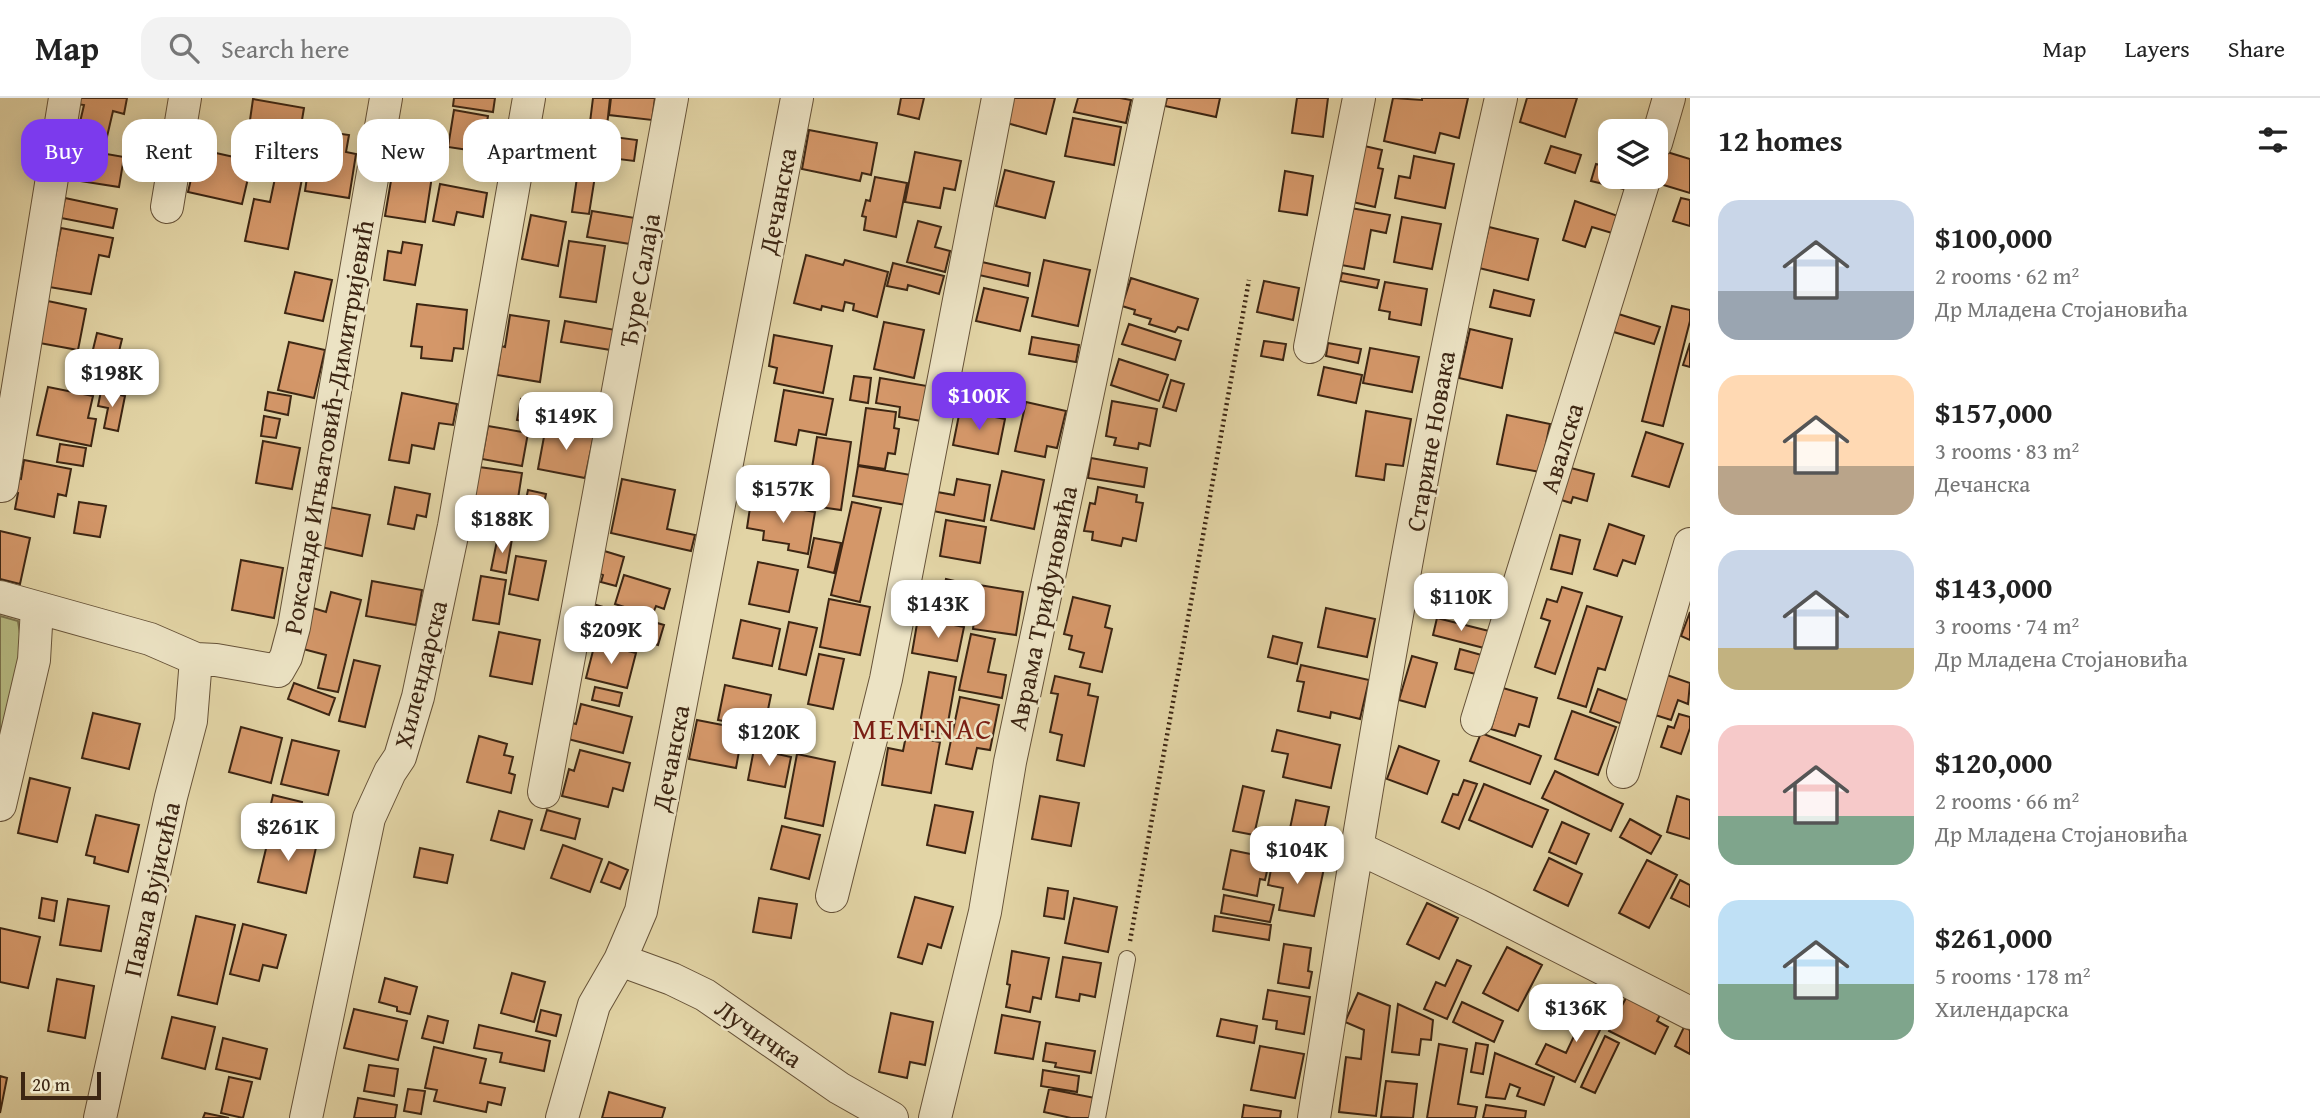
<!DOCTYPE html>
<meta charset="utf-8">
<style>
body{margin:0;font-family:"Gentium Book Plus",serif;background:#f2f2f2;color:#222;height:100vh;display:flex;flex-direction:column;font-size:26px;white-space:nowrap}
*{box-sizing:border-box;margin:0}
p{font-size:23px;color:#767676}
.icon{flex:none;width:38px;height:38px;fill:none;stroke:currentColor;stroke-width:2;stroke-linecap:round;stroke-linejoin:round}
.map{position:relative;flex:1;overflow:hidden}
.drawer{display:flex;flex-direction:column;background:#fff;width:630px}
.drawer>*{flex:none}
.hud{position:absolute;left:21px;top:21px;width:665px;height:63px;display:flex;gap:14px}
.buttons{position:absolute;left:1598px;top:21px;display:grid;gap:14px}
.buttons a{display:grid;place-items:center;width:70px;height:70px;border-radius:14px;background:#fff;box-shadow:0 4px 18px #0003;font-size:35px}
.scale{position:absolute;left:21px;bottom:18px;width:80px;box-sizing:border-box;padding-left:7px;border:4px solid #3d2613;border-top:0;font-size:19px;line-height:24px;white-space:nowrap;color:#3d2613;-webkit-text-stroke:5px #ece3c4;paint-order:stroke}
.price{position:absolute;translate:-50% -60px;padding:0 16px;border-radius:14px;background:#fff;color:#222;font-size:23px;line-height:46px;filter:drop-shadow(0 2px 4px #0008)}
.price::after{content:'';position:absolute;left:50%;top:42px;width:21px;height:16px;margin-left:-10px;background:inherit;clip-path:polygon(0 0,100% 0,50% 100%)}
.price.on{background:#7c3aed;color:#fff}
ul{padding:0;list-style:none}
li{display:flex;align-items:center;gap:21px;height:175px;padding:0 28px}
li span{display:grid;place-items:center;flex:none;width:196px;height:140px;border-radius:21px;color:#555}
li>.icon{margin-inline-start:auto}
span .icon{width:84px;height:84px;fill:#fffc;stroke-width:1}
li b{font-size:30px}
h2{display:flex;justify-content:space-between;align-items:center;height:84px;padding:0 28px;font-size:30px}
.pill{padding:0 24px;border-radius:21px;background:#fff;box-shadow:0 4px 18px #0003;font-size:24px;line-height:63px}
.pill.on{background:#7c3aed;color:#fff}
header{display:flex;align-items:center;gap:42px;box-sizing:border-box;height:98px;padding:0 35px;background:#fff;border-bottom:2px solid #e0e0e0}
header strong{font-size:33px}
nav{display:flex;gap:38px;margin-inline-start:auto;font-size:24px}
.search{width:490px;height:63px;background:#f2f2f2;display:flex;align-items:center;gap:18px;box-sizing:border-box;padding:0 24px;border-radius:21px;color:#767676;font-size:26px}
main{display:flex;flex:1;min-height:0}
.map>svg:first-child{display:block}
.green{fill:#b7bc83;stroke:#7a714b;stroke-width:2}
.building{fill:#d49769;stroke:#3d2613;stroke-width:2}
.lines{fill:none;stroke-linecap:round;stroke-linejoin:round}
.service-casing{stroke:#665238;stroke-width:18}
.minor-casing{stroke:#665238;stroke-width:34}
.path{stroke:#3d2613;stroke-width:4.5;stroke-dasharray:2 3.5;stroke-linecap:butt}
.service{stroke:#ece3c4;stroke-width:16}
.minor{stroke:#ece3c4;stroke-width:32}
.labels{text-anchor:middle;dominant-baseline:central;stroke-width:5;stroke-linejoin:round;paint-order:stroke}
.street-label{font-size:26px;fill:#3d2613;stroke:#ece3c4}
.quarter-label{font-size:30px;letter-spacing:2px;fill:#7a1f14;stroke:#ece3c4}
</style>
<header>
<strong>Map</strong>
<div class="search"><svg class="icon" aria-label="search" viewBox="0 0 24 24"><circle cx="10" cy="10" r="6"/><path d="M15 15l6 6"/></svg>Search here</div>
<nav><a>Map</a><a>Layers</a><a>Share</a></nav>
</header>
<main>
<div class="map">
<svg width="1690" height="1020" viewBox="0 0 1690 1020">
<rect width="100%" height="100%" fill="#e2d4a5"/>
<filter id="stains"><feTurbulence type="fractalNoise" baseFrequency=".00286" numOctaves="4"/><feColorMatrix values="0 0 0 0 .2 0 0 0 0 .09 0 0 0 0 .02 0 0 0 .5 -.17"/></filter>
<radialGradient id="worn" r=".72"><stop offset=".6" stop-color="#630" stop-opacity="0"/><stop offset="1" stop-color="#630" stop-opacity=".3"/></radialGradient>
<path class="green" d="M0,518L18,523L23,555L0,653Z"/>
<path class="building" d="M78,0H127L124,16L113,13L106,43L77,37L84,7L77,6Z
M454,0H495L493,14L453,8Z
M593,0H610L606,38L637,42L634,63L586,57Z
M611,0H655L652,22L609,17Z
M901,0H924L919,21L898,16Z
M1013,0H1055L1046,36L1007,25Z
M1078,0H1120L1131,2L1126,25L1074,14Z
M1167,0H1220L1216,19L1165,8Z
M1297,0H1328L1323,39L1292,35Z
M1393,0L1422,2V0H1468L1459,40L1440,35L1435,55L1384,43Z
M1527,0H1577L1565,39L1520,24Z
M253,1L304,10L296,58L246,50Z
M454,12L488,18L482,54L448,49Z
M1073,20L1121,29L1114,67L1065,58Z
M314,32L349,37L346,54L356,56L349,100L305,93Z
M809,32L877,45L871,77L862,75L860,83L802,71Z
M1360,47L1382,52L1378,70L1383,71L1375,109L1348,103Z
M1551,48L1581,57L1575,75L1545,65Z
M72,50L124,59L119,89L67,81Z
M198,51L252,63L242,106L188,94Z
M915,54L961,63L955,92L944,90L940,110L905,104Z
M1667,54L1690,61V95L1657,85Z
M1414,58L1454,66L1445,110L1395,100L1399,78L1410,80Z
M395,59L434,65L425,124L385,118Z
M580,59L609,63L607,79L595,78L589,116L572,114Z
M1606,59L1610,60V79H1627L1624,91L1591,83L1596,66L1604,68Z
M278,66L304,71L288,151L245,143L254,101L270,104Z
M1005,72L1054,84L1045,120L996,108Z
M1285,73L1313,78L1307,117L1279,113Z
M875,79L907,85L896,139L864,132L866,119L862,118L866,102L870,103Z
M440,86L487,95L483,119L457,114L454,127L433,123Z
M65,100L117,111L113,130L61,120Z
M1681,100L1690,102V128L1673,123Z
M1575,103L1618,118L1612,135L1592,129L1585,149L1563,142Z
M1351,110L1390,117L1386,135L1371,132L1364,171L1341,167Z
M592,113L635,120L630,146L587,139Z
M531,117L566,124L558,168L522,161Z
M1402,119L1441,126L1432,171L1394,164Z
M918,123L941,129L935,149L950,153L945,174L907,164Z
M1489,129L1538,141L1528,182L1479,170Z
M61,130L113,140L109,159L99,157L91,196L49,189Z
M569,143L605,148L596,204L560,199Z
M403,144L422,147L415,187L384,182L388,153L401,155Z
M806,157L843,167L845,162L888,174L877,219L853,212L854,206L845,204L843,213L822,208L821,212L794,205Z
M1044,162L1090,172L1078,228L1032,218Z
M982,164L1030,175L1028,188L979,177Z
M893,165L944,178L939,196L908,187L907,192L887,188Z
M295,174L332,182L323,223L285,215Z
M1342,175L1379,182L1377,190L1340,183Z
M1131,180L1198,201L1188,232L1178,229L1175,234L1149,226L1151,221L1134,216L1135,212L1122,208Z
M1264,183L1299,190L1293,222L1257,214Z
M1385,184L1427,191L1421,227L1389,221L1390,214L1379,212Z
M984,190L1028,200L1020,233L976,223Z
M1494,192L1534,202L1530,218L1490,209Z
M43,202L86,211L78,252L34,244Z
M417,206L467,212L463,251L454,250L452,263L421,260L422,249L411,248Z
M1672,208L1690,212V223L1663,328L1642,323Z
M1612,214L1660,229L1654,246L1607,232Z
M510,217L549,223L540,284L497,277L501,248L505,249Z
M565,223L621,233L617,253L561,244Z
M884,224L924,232L914,280L874,271Z
M1129,226L1181,243L1175,262L1122,246Z
M1470,231L1512,241L1502,290L1459,280Z
M97,235L122,241L114,274L89,268Z
M774,237L832,248L823,295L774,285L777,270L769,268Z
M1032,239L1079,247L1076,264L1029,256Z
M1264,243L1286,246L1283,262L1261,258Z
M289,244L325,252L314,300L278,292Z
M1328,245L1361,251L1358,265L1326,258Z
M1690,245V269L1683,267Z
M1370,250L1419,259L1412,294L1363,285Z
M1119,261L1168,277L1159,303L1111,287Z
M1324,269L1362,277L1356,305L1318,297Z
M854,278L871,280L868,305L850,302Z
M880,280L927,288L921,323L899,319L900,309L876,305Z
M1171,282L1184,286L1176,313L1163,309Z
M958,285L991,291L987,309L955,302Z
M48,289L93,298L88,320L96,321L91,348L37,337Z
M784,292L833,301L826,337L799,332L796,347L775,343Z
M101,293L125,298L118,333L104,330L108,310L98,308Z
M268,294L291,298L288,317L265,312Z
M402,295L457,306L453,327L439,325L434,351L412,347L409,365L389,362Z
M521,301L537,304L533,325L517,322Z
M1112,303L1157,311L1150,348L1139,345L1138,351L1114,347L1116,340L1106,338Z
M1026,304L1066,313L1057,350L1047,348L1045,359L1015,353Z
M866,310L896,314L894,330L899,331L895,356L888,355L885,371L858,367Z
M960,312L1005,321L998,356L953,347Z
M1366,313L1411,321L1403,368L1386,366L1384,382L1356,378Z
M1507,317L1550,326L1540,374L1497,366Z
M264,318L280,321L276,340L261,338Z
M488,328L528,335L522,368L482,361Z
M546,328L594,337L585,380L538,371Z
M1646,334L1683,346L1669,389L1632,378Z
M817,339L851,344L841,412L806,407Z
M263,343L300,350L292,391L256,385Z
M60,346L86,350L83,368L57,364Z
M1091,360L1147,370L1144,389L1088,380Z
M24,362L71,371L66,398L58,396L54,419L15,411L18,395L11,393L14,379L21,381Z
M858,368L911,377L906,407L853,398Z
M479,369L522,375L517,407L474,400Z
M1567,369L1594,376L1587,403L1573,399L1571,405L1558,401Z
M1002,373L1044,382L1034,431L991,422Z
M622,381L675,392L667,431L695,437L691,453L611,435Z
M957,381L990,387L984,423L933,413L937,394L954,397Z
M395,389L430,396L426,419L417,417L414,431L388,426Z
M1098,389L1137,397L1136,404L1143,405L1136,443L1123,440L1121,448L1092,442L1093,434L1084,433L1090,405L1095,406Z
M528,392L546,396L539,430L521,426Z
M751,403L815,414L808,456L788,452L789,446L763,442L764,433L747,430Z
M79,404L106,408L100,439L74,435Z
M852,404L881,410L860,504L831,497Z
M329,409L370,417L362,458L321,449Z
M946,422L986,429L980,465L940,458Z
M1609,426L1644,438L1635,466L1623,462L1617,478L1594,471Z
M0,433L30,440L20,486L0,481Z
M1560,437L1580,442L1572,476L1551,471Z
M498,438L512,441L506,475L491,472Z
M814,440L841,445L834,475L808,469Z
M601,452L624,459L616,488L601,484L603,477L595,474Z
M516,458L546,463L538,502L509,496Z
M241,462L283,470L274,520L232,512Z
M758,464L798,472L789,514L749,506Z
M624,477L670,491L664,511L656,508L652,518L615,506Z
M481,478L506,482L499,526L473,522Z
M946,481L972,487L965,521L910,509L915,487L943,493Z
M1491,481L1505,484L1496,516L1483,512Z
M372,483L422,492L416,527L366,518Z
M979,487L1023,494L1016,537L973,531Z
M1562,489L1582,495L1555,576L1535,569L1550,523L1541,520L1547,501L1557,504Z
M331,494L361,502L338,594L318,590L326,557L303,551L313,510L326,514Z
M1073,499L1110,508L1105,529L1112,531L1102,574L1080,569L1084,555L1069,551L1072,538L1064,536Z
M829,501L870,509L860,557L820,549Z
M593,506L664,527L658,547L587,526Z
M1587,508L1622,519L1605,572L1598,570L1586,609L1558,600Z
M1326,510L1375,521L1367,559L1318,549Z
M1690,514V542L1681,538Z
M918,520L964,529L957,563L912,555Z
M1437,520L1489,533L1484,550L1433,537Z
M741,522L780,531L772,568L733,560Z
M789,524L817,530L806,577L779,571Z
M499,534L540,542L532,586L490,578Z
M971,536L995,541L988,574L1006,577L1002,600L959,592Z
M1273,538L1302,545L1297,566L1268,559Z
M595,545L636,555L627,590L586,580Z
M1460,551L1485,558L1480,577L1455,571Z
M819,556L844,561L833,611L808,606Z
M1412,558L1437,565L1425,609L1399,602Z
M354,562L380,568L365,629L339,623Z
M1301,567L1369,582L1360,621L1331,614L1330,620L1298,613L1304,584L1297,583Z
M929,574L956,579L946,636L919,631Z
M1661,575L1690,585L1688,606L1678,602L1671,622L1649,615Z
M1055,578L1090,586L1088,597L1098,599L1084,668L1057,662L1062,637L1050,634L1058,596L1051,595Z
M294,585L335,600L329,617L288,601Z
M725,587L771,597L764,631L718,622Z
M595,589L622,595L619,608L592,602Z
M1503,590L1537,600L1529,629L1519,626L1515,638L1491,631Z
M1598,591L1630,603L1622,626L1590,614Z
M960,599L999,607L990,652L977,650L972,671L946,666Z
M581,606L632,619L623,655L564,640L568,624L576,626Z
M1572,613L1616,629L1598,677L1555,661Z
M93,615L140,626L129,671L82,660Z
M1679,616L1690,619V630L1681,656L1661,649L1668,628L1674,630Z
M697,622L743,631L736,670L689,661Z
M241,629L282,640L271,685L229,674Z
M1277,632L1340,647L1331,690L1283,679L1288,656L1272,653Z
M1481,635L1541,658L1530,686L1470,663Z
M479,638L507,646L504,657L513,659L509,675L515,677L511,695L467,684Z
M906,638L940,644L931,695L882,687L888,650L903,653Z
M292,642L339,653L328,697L281,686Z
M1399,648L1439,663L1427,696L1387,681Z
M754,651L791,659L785,689L748,682Z
M580,652L630,665L623,693L613,690L608,709L562,698L569,671L574,673Z
M797,656L835,664L823,728L785,720Z
M1555,673L1623,706L1611,733L1542,700Z
M30,680L70,690L57,744L18,735Z
M1464,682L1477,686L1459,731L1442,724L1453,696L1458,697Z
M1484,686L1548,712L1532,749L1469,722Z
M1243,688L1264,693L1254,737L1233,733Z
M273,697L302,704L297,726L268,719Z
M1040,698L1079,705L1071,748L1032,741Z
M1677,698L1690,702V741L1667,734Z
M1296,702L1329,709L1317,766L1284,759Z
M935,707L973,714L965,755L927,747Z
M547,712L580,721L575,741L541,732Z
M499,713L532,722L524,751L491,742Z
M96,717L139,727L128,774L94,765L95,759L86,757Z
M1630,721L1661,738L1651,756L1620,739Z
M1562,724L1589,736L1576,766L1549,754Z
M782,728L820,737L809,781L771,771Z
M270,734L317,745L306,795L258,784Z
M563,747L602,761L590,794L551,780Z
M420,750L453,757L447,785L414,779Z
M1231,752L1270,760L1265,782L1260,781L1257,798L1223,791Z
M1549,760L1582,776L1568,808L1534,792Z
M1273,761L1324,770L1314,818L1279,812L1283,790L1268,787Z
M1647,762L1677,777L1649,830L1619,815Z
M609,764L628,772L620,791L601,784Z
M1680,782L1690,787V809L1671,800Z
M1048,790L1068,793L1064,821L1044,818Z
M1224,797L1274,807L1270,824L1221,815Z
M915,799L953,809L941,850L928,846L922,866L898,859Z
M42,800L57,803L54,823L39,820Z
M759,800L797,806L791,840L753,834Z
M1074,800L1117,809L1108,854L1065,845Z
M68,801L109,808L101,853L60,847Z
M1427,805L1458,820L1439,861L1407,846Z
M196,818L235,827L217,906L178,897Z
M1215,818L1271,827L1269,842L1213,833Z
M243,826L286,837L277,870L263,867L259,883L230,876Z
M0,830L40,839L28,890L0,884Z
M1284,846L1311,850L1308,873L1312,874L1309,890L1278,885Z
M1507,849L1542,867L1518,913L1483,895Z
M1012,853L1049,860L1041,901L1033,899L1030,914L1006,909L1010,887L1007,886Z
M1063,859L1101,865L1095,899L1080,896L1079,903L1056,899Z
M1457,862L1471,868L1447,921L1424,911L1436,884L1445,888Z
M512,875L545,884L534,924L501,915Z
M385,880L417,889L410,916L397,913V909L379,904Z
M57,881L94,888L85,940L48,933Z
M1268,892L1310,899L1304,936L1276,931L1277,923L1263,921Z
M1629,894L1663,911L1657,923L1668,929L1655,956L1609,933Z
M1358,895L1390,908L1376,1018L1339,1014L1346,959L1361,961L1364,932L1345,924Z
M1592,900L1611,909L1575,984L1536,966L1546,946L1566,955Z
M1462,904L1503,923L1494,944L1453,924Z
M1398,906L1433,922L1431,942L1421,941L1419,957L1392,954Z
M354,911L407,923L398,962L344,950Z
M541,912L561,917L556,938L536,933Z
M891,915L933,924L925,967L910,964L907,980L879,974Z
M1002,917L1040,924L1033,961L995,955Z
M428,918L448,923L443,945L422,940Z
M172,919L215,929L205,971L162,960Z
M1221,921L1257,928L1254,945L1217,938Z
M479,927L550,943L544,973L500,964L502,955L474,950Z
M1684,929L1690,932V956L1675,948Z
M1605,938L1619,945L1595,995L1581,989Z
M223,940L267,951L260,981L216,971Z
M1046,945L1095,953L1091,975L1055,969L1056,965L1043,963Z
M1476,945L1488,947L1483,976L1471,974Z
M1439,946L1467,951L1458,1006L1477,1009L1475,1020H1427Z
M1260,948L1304,956L1295,1000L1251,992Z
M434,949L486,961L480,985L505,990L501,1007L488,1004L486,1014L434,1003L437,992L425,990Z
M1495,955L1554,979L1544,1007L1517,998L1520,990L1510,986L1505,1001L1486,999Z
M369,967L398,971L394,998L364,993Z
M1043,972L1079,978L1077,994L1041,988Z
M0,978L7,980L0,1015Z
M229,979L252,984L243,1020L221,1015Z
M1386,983L1417,986L1413,1020L1381,1019Z
M408,991L425,993L421,1016L404,1013Z
M1049,991L1095,1000L1091,1020H1071L1044,1014Z
M609,994L665,1010L662,1020H602Z
M358,1000L397,1007L395,1020H354Z
M1244,1007L1281,1013L1280,1020H1242Z
M1486,1007L1526,1013L1525,1020H1483Z
M205,1015L229,1020H203Z"/>
<g class="lines">
<defs>
<path id="service" d="M1097,1020L1127,861"/>
<path id="minor" d="M1656,45L1669,0
M167,109L185,0
M1310,249L1359,0
M2,388L65,0
M0,499L150,541L196,561L216,562L278,573L286,559L294,529L386,0
M1477,622L1645,79
M1623,674L1690,446
M544,694L672,0
M0,707L34,562L37,510
M1356,749L1478,807L1690,915
M832,798L886,581L998,0
M620,862L672,881L705,897L839,990L892,1020
M100,1020L171,699L191,623L196,561
M306,1020L369,720L390,674L400,659L418,599L454,428L529,0
M562,1020L594,907L620,862L641,813L797,0
M935,1020L985,814L1010,664L1150,0
M1314,1020C1367,679 1424,337 1501,0"/>
</defs>
<use href="#service" class="service-casing"/>
<use href="#minor" class="minor-casing"/>
<path class="path" d="M1130,843L1249,182"/>
<use href="#service" class="service"/>
<use href="#minor" class="minor"/>
</g>
<g class="labels">
<g class="street-label">
<text transform="translate(777 103) rotate(-79)">Дечанска</text>
<text transform="translate(639 182) rotate(-80)">Ђуре Салаја</text>
<text transform="translate(328 329) rotate(-80)">Роксанде Игњатовић-Димитријевић</text>
<text transform="translate(1430 343) rotate(-80)">Старине Новака</text>
<text transform="translate(1561 350) rotate(-73)">Авалска</text>
<text transform="translate(1042 510) rotate(-78)">Аврама Трифуновића</text>
<text transform="translate(420 576) rotate(-76)">Хилендарска</text>
<text transform="translate(670 660) rotate(-79)">Дечанска</text>
<text transform="translate(151 791) rotate(-77)">Павла Вујисића</text>
<text transform="translate(759 935) rotate(35)">Лучичка</text>
</g>
<g class="quarter-label">
<text x="923" y="630">MEMINAC</text>
</g>
</g>
<rect width="100%" height="100%" filter="url(#stains)"/>
<rect width="100%" height="100%" fill="url(#worn)"/>
</svg>
<div class="buttons">
<a><svg class="icon" aria-label="layers" viewBox="0 0 24 24"><path d="M12 4l9 5-9 5-9-5zM3 14l9 5 9-5"/></svg></a>
</div>
<div class="scale">20 m</div>
<b class="price" style="left:112px;top:311px">$198K</b>
<b class="price on" style="left:979px;top:334px">$100K</b>
<b class="price" style="left:566px;top:354px">$149K</b>
<b class="price" style="left:783px;top:427px">$157K</b>
<b class="price" style="left:502px;top:457px">$188K</b>
<b class="price" style="left:1461px;top:535px">$110K</b>
<b class="price" style="left:938px;top:542px">$143K</b>
<b class="price" style="left:611px;top:568px">$209K</b>
<b class="price" style="left:769px;top:670px">$120K</b>
<b class="price" style="left:288px;top:765px">$261K</b>
<b class="price" style="left:1297px;top:788px">$104K</b>
<b class="price" style="left:1576px;top:946px">$136K</b>
<div class="hud">
<a class="pill on">Buy</a>
<a class="pill">Rent</a>
<a class="pill">Filters</a>
<a class="pill">New</a>
<a class="pill">Apartment</a>
</div>
</div>
<section class="drawer">
<h2>12 homes<svg class="icon" aria-label="filters" viewBox="0 0 24 24"><path d="M4 7h16M4 17h16"/><circle cx="9" cy="7" r="2"/><circle cx="15" cy="17" r="2"/></svg></h2>
<ul>
<li><span style="background:linear-gradient(#c9d6e8 65%,#9aa5b1 0)"><svg class="icon" aria-label="home" viewBox="0 0 24 24"><path d="M3 11l9-7 9 7M6 9v11h12V9"/></svg></span><div><b>$100,000</b><p>2 rooms · 62 m²</p><p>Др Младена Стојановића</p></div></li>
<li><span style="background:linear-gradient(#ffd9b3 65%,#b9a48a 0)"><svg class="icon" aria-label="home" viewBox="0 0 24 24"><path d="M3 11l9-7 9 7M6 9v11h12V9"/></svg></span><div><b>$157,000</b><p>3 rooms · 83 m²</p><p>Дечанска</p></div></li>
<li><span style="background:linear-gradient(#c9d6e8 70%,#c2b280 0)"><svg class="icon" aria-label="home" viewBox="0 0 24 24"><path d="M3 11l9-7 9 7M6 9v11h12V9"/></svg></span><div><b>$143,000</b><p>3 rooms · 74 m²</p><p>Др Младена Стојановића</p></div></li>
<li><span style="background:linear-gradient(#f6c9c9 65%,#7fa58c 0)"><svg class="icon" aria-label="home" viewBox="0 0 24 24"><path d="M3 11l9-7 9 7M6 9v11h12V9"/></svg></span><div><b>$120,000</b><p>2 rooms · 66 m²</p><p>Др Младена Стојановића</p></div></li>
<li><span style="background:linear-gradient(#bfe0f5 60%,#7fa58c 0)"><svg class="icon" aria-label="home" viewBox="0 0 24 24"><path d="M3 11l9-7 9 7M6 9v11h12V9"/></svg></span><div><b>$261,000</b><p>5 rooms · 178 m²</p><p>Хилендарска</p></div></li>
</ul>
</section>
</main>
